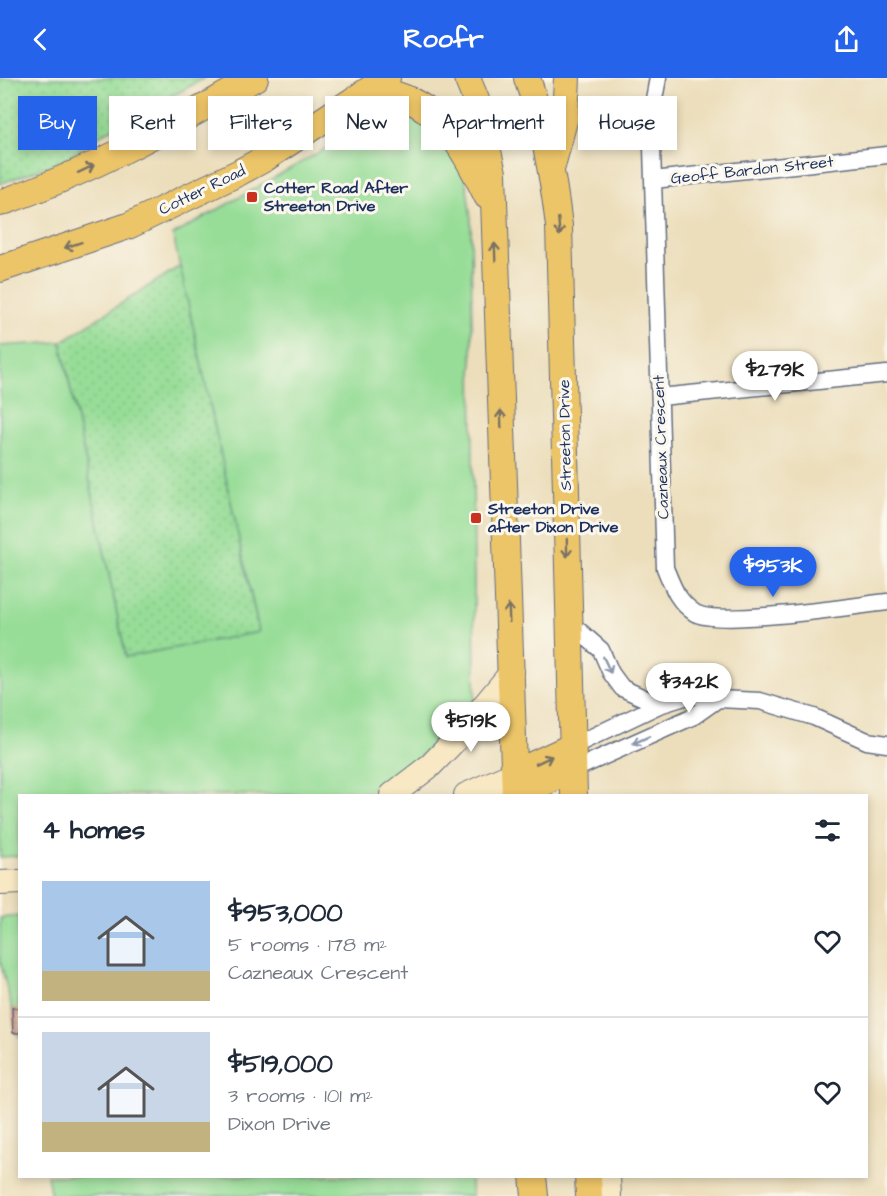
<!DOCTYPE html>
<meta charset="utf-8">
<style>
body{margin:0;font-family:"Architects Daughter",sans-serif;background:#f2f2f3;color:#1f2937;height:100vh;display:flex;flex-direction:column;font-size:22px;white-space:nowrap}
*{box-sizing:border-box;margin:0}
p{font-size:20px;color:#747a83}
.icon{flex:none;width:33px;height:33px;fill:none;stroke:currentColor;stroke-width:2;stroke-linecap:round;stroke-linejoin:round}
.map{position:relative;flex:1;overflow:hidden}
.details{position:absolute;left:18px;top:716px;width:850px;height:384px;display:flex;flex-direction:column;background:#fff;border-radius:0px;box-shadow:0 3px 9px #0003}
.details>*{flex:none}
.guide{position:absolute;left:18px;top:18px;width:852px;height:54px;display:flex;gap:12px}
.price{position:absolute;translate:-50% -51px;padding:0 14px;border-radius:21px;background:#fff;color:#222;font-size:20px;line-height:39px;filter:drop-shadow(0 2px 3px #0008)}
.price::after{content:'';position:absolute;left:50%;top:36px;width:18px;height:14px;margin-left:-9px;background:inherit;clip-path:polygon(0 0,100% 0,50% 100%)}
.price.selected{background:#2563eb;color:#fff}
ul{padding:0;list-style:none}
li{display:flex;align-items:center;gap:18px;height:150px;padding:0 24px}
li+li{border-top:2px solid #e0e1e3}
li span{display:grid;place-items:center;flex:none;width:168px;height:120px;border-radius:0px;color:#555}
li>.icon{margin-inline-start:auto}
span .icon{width:72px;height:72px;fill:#fffc;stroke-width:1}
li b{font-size:26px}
h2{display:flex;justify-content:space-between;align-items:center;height:72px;padding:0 24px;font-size:26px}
.pill{padding:0 21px;border-radius:0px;background:#fff;box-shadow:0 3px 9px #0003;font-size:21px;line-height:54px}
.pill.selected{background:#2563eb;color:#fff}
header{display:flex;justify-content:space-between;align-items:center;height:78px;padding:0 24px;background:#2563eb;color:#fff;font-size:27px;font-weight:700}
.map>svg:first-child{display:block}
.grass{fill:#97dd97;stroke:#59867a;stroke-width:1.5}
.park{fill:url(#park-dots);stroke:#59867a;stroke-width:1.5}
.building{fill:url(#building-back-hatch)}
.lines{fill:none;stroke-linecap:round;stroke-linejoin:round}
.street-casing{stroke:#646c7f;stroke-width:19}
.secondary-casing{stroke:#646c7f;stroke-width:26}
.primary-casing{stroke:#646c7f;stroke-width:28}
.street{stroke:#fff;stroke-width:16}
.secondary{stroke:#f8e8c3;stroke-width:24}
.primary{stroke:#edc569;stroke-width:26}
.oneway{stroke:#797263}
.oneway2{stroke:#8d97ae}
.poi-dot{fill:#c8321e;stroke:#fbf7ec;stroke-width:2}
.labels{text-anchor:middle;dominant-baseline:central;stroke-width:6;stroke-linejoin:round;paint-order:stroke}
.street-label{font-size:16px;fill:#1b2f5e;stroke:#fbf7ec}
.poi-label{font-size:16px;font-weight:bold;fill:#1b2f5e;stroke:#fbf7ec;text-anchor:start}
</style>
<header><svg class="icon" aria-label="back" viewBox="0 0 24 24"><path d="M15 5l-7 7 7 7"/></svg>Roofr<svg class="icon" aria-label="share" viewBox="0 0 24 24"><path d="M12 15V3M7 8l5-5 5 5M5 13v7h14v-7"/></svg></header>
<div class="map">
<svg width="887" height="1118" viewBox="0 0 887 1118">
<defs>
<pattern id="park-dots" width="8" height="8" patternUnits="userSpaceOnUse" patternTransform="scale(1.5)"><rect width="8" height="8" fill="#97dd97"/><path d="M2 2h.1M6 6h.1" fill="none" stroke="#82be85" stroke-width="1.8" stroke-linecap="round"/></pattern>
<pattern id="building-back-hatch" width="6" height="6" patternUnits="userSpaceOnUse" patternTransform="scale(1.5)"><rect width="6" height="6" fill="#d1947e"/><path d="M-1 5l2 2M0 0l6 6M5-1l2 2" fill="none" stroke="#a9796a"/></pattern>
</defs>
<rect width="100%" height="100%" fill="#fbf7ec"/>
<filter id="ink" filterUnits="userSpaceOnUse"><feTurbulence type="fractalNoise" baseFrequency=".0167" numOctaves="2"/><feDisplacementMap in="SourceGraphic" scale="12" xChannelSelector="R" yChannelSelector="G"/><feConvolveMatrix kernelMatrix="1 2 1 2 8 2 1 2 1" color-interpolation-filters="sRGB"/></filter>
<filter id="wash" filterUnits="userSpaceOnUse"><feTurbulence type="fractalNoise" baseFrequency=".008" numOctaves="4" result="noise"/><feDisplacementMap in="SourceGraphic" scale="24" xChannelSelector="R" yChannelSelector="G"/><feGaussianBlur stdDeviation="1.35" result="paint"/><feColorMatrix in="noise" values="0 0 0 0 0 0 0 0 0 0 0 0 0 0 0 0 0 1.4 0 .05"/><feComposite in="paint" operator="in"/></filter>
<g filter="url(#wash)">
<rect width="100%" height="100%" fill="#ecdebb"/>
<path class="grass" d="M388,35L409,36L440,63L465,95L471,141L475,623L427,672L387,706L362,717H20L19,778L0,779V268L61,264L126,579L259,554L173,157Z
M19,838V960L0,882V840Z
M47,1098H470L472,1118H51Z"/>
<path class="park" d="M0,0H205L102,56L64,82L0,106Z
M180,188L259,554L126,579L61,264Z"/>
<g id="blocks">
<path class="building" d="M12,930H20V955H13Z"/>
</g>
</g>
<g filter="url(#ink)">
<use href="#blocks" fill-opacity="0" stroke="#646c7f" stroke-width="1.5"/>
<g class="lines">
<defs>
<path id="street" d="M658,0L651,37L665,490C673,509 677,523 695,535C719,549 853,528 887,524
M653,102L887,77
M660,319L887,296
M569,544L601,572L611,595L622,610L659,627
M573,668L659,627L691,617L718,621L760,623L814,639L867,663L887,666
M573,692L694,638L718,621"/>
<path id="secondary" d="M392,717L431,687L459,658L512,594
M466,717L515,695
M0,805L20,804
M608,1098L609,1118"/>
<path id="primary" d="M467,0L476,22L493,95L515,717
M527,0C544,48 553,97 559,148L574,717
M374,10C384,13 395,16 405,20C447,37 468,79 487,118
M552,88L565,39L567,0
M0,125C90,94 173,48 255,0
M0,191L128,148L238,95L264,81L387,0
M515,695L573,668
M515,717L573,692
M533,1098L535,1118
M588,1098L589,1118"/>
</defs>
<use href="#street" class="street-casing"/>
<use href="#secondary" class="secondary-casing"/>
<use href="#primary" class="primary-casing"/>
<use href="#street" class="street"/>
<use href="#secondary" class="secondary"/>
<use href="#primary" class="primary"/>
</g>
<defs><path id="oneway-shaft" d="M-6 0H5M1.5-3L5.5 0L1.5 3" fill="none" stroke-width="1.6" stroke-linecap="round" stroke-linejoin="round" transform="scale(1.5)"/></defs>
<g class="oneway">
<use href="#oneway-shaft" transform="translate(86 91) rotate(-25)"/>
<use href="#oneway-shaft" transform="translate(559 149) rotate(85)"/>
<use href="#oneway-shaft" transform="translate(73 167) rotate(161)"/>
<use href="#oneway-shaft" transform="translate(495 174) rotate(-92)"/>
<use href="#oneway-shaft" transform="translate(501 341) rotate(-92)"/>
<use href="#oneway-shaft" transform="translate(567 470) rotate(89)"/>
<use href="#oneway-shaft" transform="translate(509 535) rotate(-92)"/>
<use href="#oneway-shaft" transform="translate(544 682) rotate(-25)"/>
</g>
<g class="oneway2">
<use href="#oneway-shaft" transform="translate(607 587) rotate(65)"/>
<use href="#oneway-shaft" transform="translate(641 662) rotate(156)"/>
</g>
</g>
<g class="poi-dot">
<rect x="246" y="113" width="12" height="12" rx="3"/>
<rect x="470" y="434" width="12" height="12" rx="3"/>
</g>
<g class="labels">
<g class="street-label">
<text transform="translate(752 92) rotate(-6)">Geoff Bardon Street</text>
<text transform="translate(202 112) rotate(-26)">Cotter Road</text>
<text transform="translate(565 357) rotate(-91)">Streeton Drive</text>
<text transform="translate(661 369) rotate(-92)">Cazneaux Crescent</text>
</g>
<g class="poi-label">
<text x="264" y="110">Cotter Road After<tspan x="264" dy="18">Streeton Drive</tspan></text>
<text x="488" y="431">Streeton Drive<tspan x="488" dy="18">after Dixon Drive</tspan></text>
</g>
</g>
</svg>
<b class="price" style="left:775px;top:324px">$279K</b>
<b class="price selected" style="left:773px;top:520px">$953K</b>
<b class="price" style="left:689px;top:636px">$342K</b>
<b class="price" style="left:471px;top:675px">$519K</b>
<div class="guide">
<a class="pill selected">Buy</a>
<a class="pill">Rent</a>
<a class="pill">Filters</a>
<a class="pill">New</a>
<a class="pill">Apartment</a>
<a class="pill">House</a>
</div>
<section class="details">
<h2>4 homes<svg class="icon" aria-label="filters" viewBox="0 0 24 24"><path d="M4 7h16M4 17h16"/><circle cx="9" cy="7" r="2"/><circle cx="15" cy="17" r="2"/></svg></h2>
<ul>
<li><span style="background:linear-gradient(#a9c7e8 75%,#c2b280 0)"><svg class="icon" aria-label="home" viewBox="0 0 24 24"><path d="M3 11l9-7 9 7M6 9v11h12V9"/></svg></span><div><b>$953,000</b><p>5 rooms · 178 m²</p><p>Cazneaux Crescent</p></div><svg class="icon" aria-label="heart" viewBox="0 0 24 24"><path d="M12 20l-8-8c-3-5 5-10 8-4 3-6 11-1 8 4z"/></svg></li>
<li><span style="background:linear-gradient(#c9d6e8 75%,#c2b280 0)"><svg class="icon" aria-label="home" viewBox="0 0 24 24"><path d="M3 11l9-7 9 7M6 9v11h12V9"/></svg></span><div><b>$519,000</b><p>3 rooms · 101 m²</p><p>Dixon Drive</p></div><svg class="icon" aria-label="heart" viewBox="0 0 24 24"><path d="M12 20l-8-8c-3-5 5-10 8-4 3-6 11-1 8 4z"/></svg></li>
</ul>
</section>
</div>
